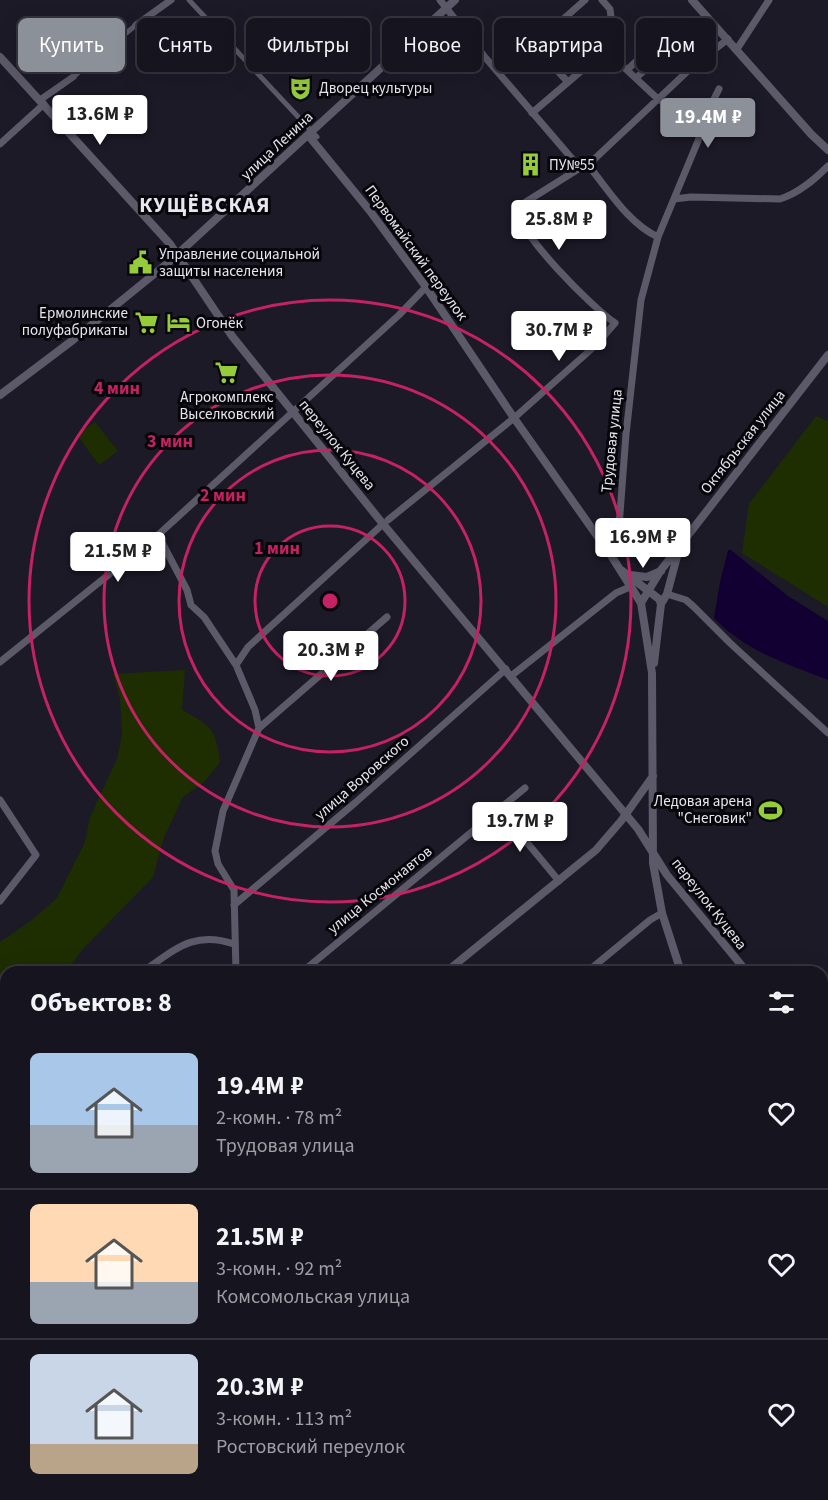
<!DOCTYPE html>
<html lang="ru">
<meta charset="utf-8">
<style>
body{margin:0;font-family:"Source Sans 3",sans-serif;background:#1f1d27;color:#f1f3f6;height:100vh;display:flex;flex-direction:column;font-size:22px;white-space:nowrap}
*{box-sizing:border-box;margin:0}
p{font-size:20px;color:#9e9ea4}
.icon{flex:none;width:33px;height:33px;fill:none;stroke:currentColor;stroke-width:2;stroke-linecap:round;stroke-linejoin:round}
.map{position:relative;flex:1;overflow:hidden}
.side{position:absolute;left:0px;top:966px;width:828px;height:534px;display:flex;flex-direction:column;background:#16141e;border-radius:18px 18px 0 0;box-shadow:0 6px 24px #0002,0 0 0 2px #35333c}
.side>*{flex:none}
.banner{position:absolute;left:18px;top:18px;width:792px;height:54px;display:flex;gap:12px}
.price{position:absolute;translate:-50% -51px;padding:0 14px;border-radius:6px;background:#fff;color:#222;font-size:20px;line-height:39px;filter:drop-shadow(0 2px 3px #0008)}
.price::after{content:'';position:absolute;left:50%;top:36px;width:18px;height:14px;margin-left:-9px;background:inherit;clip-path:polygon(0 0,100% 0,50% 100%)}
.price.on{background:#8c9099;color:#fff}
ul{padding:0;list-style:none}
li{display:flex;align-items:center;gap:18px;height:150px;padding:0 30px}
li+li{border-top:2px solid #35333c}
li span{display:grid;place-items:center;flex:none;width:168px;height:120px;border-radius:9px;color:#555}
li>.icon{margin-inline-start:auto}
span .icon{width:72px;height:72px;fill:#fffc;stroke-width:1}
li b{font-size:26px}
h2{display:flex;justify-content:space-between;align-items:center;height:72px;padding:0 30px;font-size:26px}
.chip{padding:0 21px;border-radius:9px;background:#16141e;box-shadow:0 6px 24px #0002,0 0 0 2px #35333c;font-size:21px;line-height:54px}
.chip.on{background:#8c9099;color:#fff}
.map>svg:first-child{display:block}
.green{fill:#1e2e01}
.water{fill:#130032}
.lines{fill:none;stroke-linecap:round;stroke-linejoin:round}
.pedestrian{stroke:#5c5969;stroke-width:5}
.minor{stroke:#5c5969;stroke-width:7}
.tertiary{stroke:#5c5969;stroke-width:8}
.ring{fill:none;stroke:#c42262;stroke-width:3}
.labels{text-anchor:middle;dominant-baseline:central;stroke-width:6;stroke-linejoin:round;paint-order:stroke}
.poi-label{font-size:15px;fill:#e8e6f0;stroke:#07060b;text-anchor:start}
.street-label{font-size:15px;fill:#e8e6f0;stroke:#07060b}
.district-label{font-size:21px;font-weight:bold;letter-spacing:1.5px;fill:#e8e6f0;stroke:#07060b}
.centre{fill:#c42262;stroke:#07060b;stroke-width:3}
.ring-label{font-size:18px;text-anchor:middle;font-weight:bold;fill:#c42262;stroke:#07060b;stroke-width:6;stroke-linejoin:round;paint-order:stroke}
</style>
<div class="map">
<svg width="828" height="1500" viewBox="0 0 828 1500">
<rect width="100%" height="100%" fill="#1d1a28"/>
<path class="green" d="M584,30L600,47L573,70L558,53Z
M816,416L828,421V607L742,553L749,504Z
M95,422L118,451L99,465L77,435Z
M185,670L182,710C212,727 215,727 220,762L204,782L183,797L164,837L153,877L82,950L66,972H6V1195L0,1188V942L32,920L57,898L85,842L90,817L117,759L122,735L120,699L113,674Z
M6,1480V1494H193L198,1500H0V1485Z"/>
<path class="water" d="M728,550H731L788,596L828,621V680C787,664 745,651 714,618L720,582Z"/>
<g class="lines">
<path class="pedestrian" d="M189,0L317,137
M73,77L136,25"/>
<path class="minor" d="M440,0L484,56L580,168
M136,25L171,0
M518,28L567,81
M534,45L585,0
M737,49L769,0
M613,57L659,100
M627,70L648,50L657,59L636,78
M40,100L73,77
M532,113L622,36L612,25L610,9L602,0
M0,144L44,104
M587,166L592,170C611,194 630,224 658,237
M674,199L691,197L780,199C799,193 814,180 828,166
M388,520L514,418L596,345L615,323C593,308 517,233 518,209L521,205L580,168L587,166L691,68L728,39
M158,535L187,590L191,605L204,617L236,665L255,710L259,728L223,811L215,851L218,864L234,890L236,972
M612,557L618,540L626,434L641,300L658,237L698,141L703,121L719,89
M667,594L686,600L694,607L730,643L828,733
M0,662L158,535L399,315L426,287
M236,665L248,647L383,524
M511,676L616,593L630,587
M259,728L387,617
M0,800L36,855L0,901
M500,810L559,881
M234,905L356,802L506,669
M307,968L525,788
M142,972C175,950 193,930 234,944
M587,972L650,920L662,913
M822,1120L828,1116
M0,1251L6,1258
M822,1329L828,1323
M822,1440L828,1448
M511,1494L515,1500
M623,1500L631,1494"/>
<path class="tertiary" d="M692,0L811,134L828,150
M0,57L170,244L232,336L276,391L383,524L638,829L667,875L747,972
M308,135L370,211L426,287L514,418L612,557L641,603
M0,395L73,340L169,262L455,0
M621,570L659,599L661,604L654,663
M630,575L647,577L661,571
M661,604L667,594L679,549
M446,972L596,850L621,821L653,776
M681,972L662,913L653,863L652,673L641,603L661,570L828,355
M822,1062L828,1070
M0,1467L6,1475
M293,1500L300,1494"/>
</g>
<g class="ring">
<circle cx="330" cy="601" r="75"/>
<circle cx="330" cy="601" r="151"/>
<circle cx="330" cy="601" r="226"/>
<circle cx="330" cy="601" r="301"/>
</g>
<defs>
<symbol id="theatre-bare" viewBox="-9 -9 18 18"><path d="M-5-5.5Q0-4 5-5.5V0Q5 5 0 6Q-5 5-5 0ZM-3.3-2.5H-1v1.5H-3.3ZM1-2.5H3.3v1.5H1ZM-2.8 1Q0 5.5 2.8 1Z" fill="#96cc3a" stroke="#07060b" stroke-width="2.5" paint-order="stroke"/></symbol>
<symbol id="building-bare" viewBox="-9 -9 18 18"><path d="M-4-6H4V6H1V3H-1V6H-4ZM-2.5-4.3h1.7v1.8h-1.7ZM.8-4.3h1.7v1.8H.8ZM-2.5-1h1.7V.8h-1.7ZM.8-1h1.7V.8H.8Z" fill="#96cc3a" stroke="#07060b" stroke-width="2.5" paint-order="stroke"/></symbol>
<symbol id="civic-bare" viewBox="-9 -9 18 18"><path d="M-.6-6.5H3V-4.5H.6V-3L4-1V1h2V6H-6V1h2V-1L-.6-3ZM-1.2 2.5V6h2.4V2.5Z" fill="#96cc3a" stroke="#07060b" stroke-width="2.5" paint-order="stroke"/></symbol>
<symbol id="supermarket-bare" viewBox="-9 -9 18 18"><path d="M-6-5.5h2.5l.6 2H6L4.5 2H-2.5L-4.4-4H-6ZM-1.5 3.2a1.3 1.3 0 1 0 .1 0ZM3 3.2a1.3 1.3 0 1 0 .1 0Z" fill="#96cc3a" stroke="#07060b" stroke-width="2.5" paint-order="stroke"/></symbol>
<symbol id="hotel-bare" viewBox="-9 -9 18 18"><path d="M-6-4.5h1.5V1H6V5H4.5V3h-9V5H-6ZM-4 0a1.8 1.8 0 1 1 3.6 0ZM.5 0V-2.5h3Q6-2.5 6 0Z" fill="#96cc3a" stroke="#07060b" stroke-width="2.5" paint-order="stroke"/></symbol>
<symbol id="stadium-bare" viewBox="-9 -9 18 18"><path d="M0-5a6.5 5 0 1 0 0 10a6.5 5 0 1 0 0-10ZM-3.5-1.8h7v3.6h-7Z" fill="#96cc3a" stroke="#07060b" stroke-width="2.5" paint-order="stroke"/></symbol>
</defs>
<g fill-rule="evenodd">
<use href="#theatre-bare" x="284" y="72" width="33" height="33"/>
<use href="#building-bare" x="514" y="148" width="33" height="33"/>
<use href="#civic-bare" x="124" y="246" width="33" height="33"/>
<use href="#supermarket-bare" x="130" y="306" width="33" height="33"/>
<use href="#hotel-bare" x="162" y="306" width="33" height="33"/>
<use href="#supermarket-bare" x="210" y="356" width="33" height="33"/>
<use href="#stadium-bare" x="754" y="794" width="33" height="33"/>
</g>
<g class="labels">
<g class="poi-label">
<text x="319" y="88">Дворец культуры</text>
<text x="549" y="165">ПУ№55</text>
<text x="159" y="254">Управление социальной<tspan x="159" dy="17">защиты населения</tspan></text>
<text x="128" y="313" text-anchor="end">Ермолинские<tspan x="128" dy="17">полуфабрикаты</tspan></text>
<text x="196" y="323">Огонёк</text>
<text x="227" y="397" text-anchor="middle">Агрокомплекс<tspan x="227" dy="17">Выселковский</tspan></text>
<text x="752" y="801" text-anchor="end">Ледовая арена<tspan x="752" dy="17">"Снеговик"</tspan></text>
</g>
<g class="street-label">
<text transform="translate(277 146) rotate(-43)">улица Ленина</text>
<text transform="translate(416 253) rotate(54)">Первомайский переулок</text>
<text transform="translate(612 441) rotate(-84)">Трудовая улица</text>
<text transform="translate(743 442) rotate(-52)">Октябрьская улица</text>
<text transform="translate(337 445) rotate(51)">переулок Куцева</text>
<text transform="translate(362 778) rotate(-41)">улица Воровского</text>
<text transform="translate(380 890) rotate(-39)">улица Космонавтов</text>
<text transform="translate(709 904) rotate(52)">переулок Куцева</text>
</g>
<g class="district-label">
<text x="205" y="205">КУЩЁВСКАЯ</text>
</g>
</g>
<circle cx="330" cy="601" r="9" class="centre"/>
<g class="ring-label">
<text x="117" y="394">4 мин</text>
<text x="170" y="447">3 мин</text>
<text x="223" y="501">2 мин</text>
<text x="277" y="554">1 мин</text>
</g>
</svg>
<b class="price" style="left:100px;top:146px">13.6M ₽</b>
<b class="price on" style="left:708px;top:149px">19.4M ₽</b>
<b class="price" style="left:559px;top:251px">25.8M ₽</b>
<b class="price" style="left:559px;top:362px">30.7M ₽</b>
<b class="price" style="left:643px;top:569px">16.9M ₽</b>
<b class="price" style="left:118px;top:583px">21.5M ₽</b>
<b class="price" style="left:331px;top:682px">20.3M ₽</b>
<b class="price" style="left:520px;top:853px">19.7M ₽</b>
<div class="banner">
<a class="chip on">Купить</a>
<a class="chip">Снять</a>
<a class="chip">Фильтры</a>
<a class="chip">Новое</a>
<a class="chip">Квартира</a>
<a class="chip">Дом</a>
</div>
<section class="side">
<h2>Объектов: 8<svg class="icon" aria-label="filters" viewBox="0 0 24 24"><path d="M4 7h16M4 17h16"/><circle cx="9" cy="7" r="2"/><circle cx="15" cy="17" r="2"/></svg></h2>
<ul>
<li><span style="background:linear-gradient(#a9c7e8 60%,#9aa5b1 0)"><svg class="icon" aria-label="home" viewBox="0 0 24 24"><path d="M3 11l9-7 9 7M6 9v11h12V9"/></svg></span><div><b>19.4M ₽</b><p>2-комн. · 78 m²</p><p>Трудовая улица</p></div><svg class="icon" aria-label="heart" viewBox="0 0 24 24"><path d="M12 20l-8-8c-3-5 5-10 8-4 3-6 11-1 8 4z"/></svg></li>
<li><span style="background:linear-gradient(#ffd9b3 65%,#9aa5b1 0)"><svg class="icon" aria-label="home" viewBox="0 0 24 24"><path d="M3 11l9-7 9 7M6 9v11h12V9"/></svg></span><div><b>21.5M ₽</b><p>3-комн. · 92 m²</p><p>Комсомольская улица</p></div><svg class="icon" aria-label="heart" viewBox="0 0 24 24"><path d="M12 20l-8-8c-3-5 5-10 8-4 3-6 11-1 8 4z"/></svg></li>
<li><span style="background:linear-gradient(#c9d6e8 75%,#b9a48a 0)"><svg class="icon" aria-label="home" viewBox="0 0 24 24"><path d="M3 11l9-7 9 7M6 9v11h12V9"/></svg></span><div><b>20.3M ₽</b><p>3-комн. · 113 m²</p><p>Ростовский переулок</p></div><svg class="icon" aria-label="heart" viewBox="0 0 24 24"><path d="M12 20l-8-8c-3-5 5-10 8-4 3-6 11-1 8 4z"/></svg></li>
</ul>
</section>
</div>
